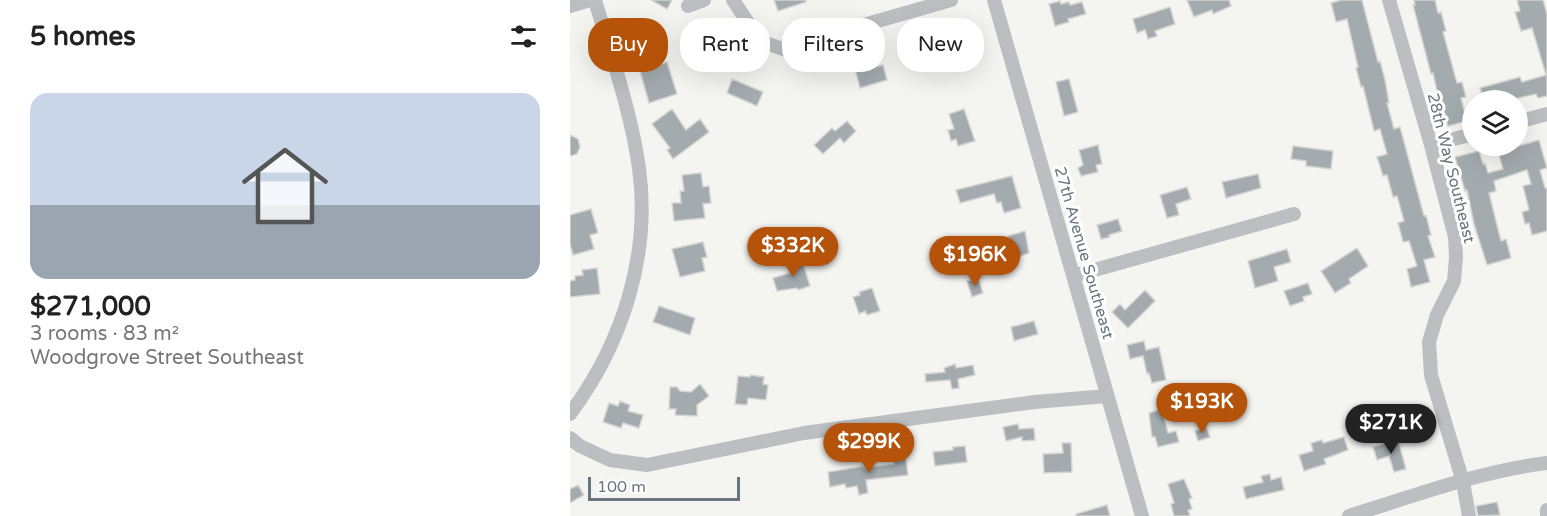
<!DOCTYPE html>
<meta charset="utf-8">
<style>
body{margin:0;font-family:"Varela Round",sans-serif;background:#f6f6f6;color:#222;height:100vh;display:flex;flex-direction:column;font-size:22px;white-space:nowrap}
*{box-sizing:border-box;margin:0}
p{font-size:20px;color:#767676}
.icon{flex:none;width:33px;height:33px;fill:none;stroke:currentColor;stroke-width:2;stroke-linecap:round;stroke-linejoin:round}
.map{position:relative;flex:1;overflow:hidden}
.panel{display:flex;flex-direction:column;background:#fff;width:570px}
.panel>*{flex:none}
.hud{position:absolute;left:18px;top:18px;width:570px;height:54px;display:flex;gap:12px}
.controls{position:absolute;left:892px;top:90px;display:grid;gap:12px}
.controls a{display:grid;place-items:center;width:66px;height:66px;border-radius:50%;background:#fff;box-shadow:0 6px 24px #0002;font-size:30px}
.scale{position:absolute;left:18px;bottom:15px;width:152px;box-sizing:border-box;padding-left:6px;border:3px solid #67767e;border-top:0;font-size:16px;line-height:21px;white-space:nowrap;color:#67767e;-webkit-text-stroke:4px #fff;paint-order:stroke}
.price{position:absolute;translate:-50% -51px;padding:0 14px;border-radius:21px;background:#b45309;color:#fff;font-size:20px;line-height:39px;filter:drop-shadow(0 2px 3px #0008)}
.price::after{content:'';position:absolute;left:50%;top:36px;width:18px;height:14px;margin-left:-9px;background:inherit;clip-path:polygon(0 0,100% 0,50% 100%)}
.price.on{background:#222;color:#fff}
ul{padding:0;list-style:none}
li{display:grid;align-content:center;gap:12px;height:318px;padding:0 30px}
li span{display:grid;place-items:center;height:186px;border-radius:18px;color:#555}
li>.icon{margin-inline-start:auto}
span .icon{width:108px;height:108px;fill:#fffc;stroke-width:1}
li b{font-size:26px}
h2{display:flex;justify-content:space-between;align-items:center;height:72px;padding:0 30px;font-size:26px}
.chip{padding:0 21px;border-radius:24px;background:#fff;box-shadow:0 6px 24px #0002;font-size:21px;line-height:54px}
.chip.on{background:#b45309;color:#fff}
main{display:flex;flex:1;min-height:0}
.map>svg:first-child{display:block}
.building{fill:#a3abaf;stroke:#d5d5d3;stroke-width:1.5}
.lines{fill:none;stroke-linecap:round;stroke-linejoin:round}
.minor{stroke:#bbbfc2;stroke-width:14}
.labels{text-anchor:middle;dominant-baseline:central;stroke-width:6;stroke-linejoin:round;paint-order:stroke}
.street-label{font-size:16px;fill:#67767e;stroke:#fff}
</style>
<main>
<section class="panel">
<h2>5 homes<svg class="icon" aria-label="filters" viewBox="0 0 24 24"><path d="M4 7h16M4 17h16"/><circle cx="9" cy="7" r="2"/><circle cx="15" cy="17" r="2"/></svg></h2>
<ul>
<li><span style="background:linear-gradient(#c9d6e8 60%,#9aa5b1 0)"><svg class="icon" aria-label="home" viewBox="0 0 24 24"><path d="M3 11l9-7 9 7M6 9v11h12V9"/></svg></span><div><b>$271,000</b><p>3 rooms · 83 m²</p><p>Woodgrove Street Southeast</p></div></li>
</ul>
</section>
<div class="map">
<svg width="977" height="516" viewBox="0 0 977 516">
<rect width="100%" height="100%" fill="#f4f4f1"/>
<path class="building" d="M81,0H102L97,9Z
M204,0H236V2L208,11Z
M617,0H659L661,6L643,14L642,10L624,17Z
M771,0H792L808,62L810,61L815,80L819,103H817L824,129L830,127L854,216L856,215L861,235L858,236L865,257L854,260L860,282L841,287L837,269L847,266L839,241L833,242L828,223L834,221L827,196L823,197L817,175L813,176L807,157L817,154L810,129L804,131L793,86L791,87L786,68L788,67L777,19L766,22L761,3Z
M844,0H865L868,13L871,12L876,31L873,32L887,83L892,82L896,97L891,98L897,121L878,126L875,118H873L863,73L861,74L843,5H845Z
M947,0H973L977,14V96L968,98L966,94L940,100H914L910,88L950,77L952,82L976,75L962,28L951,31L945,12L950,11Z
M490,1L491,4L499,2L500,5L512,2L516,14L498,19L499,22L485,26L479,4Z
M600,7L605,24L585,31L587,36L578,39L575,30L567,33L563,19Z
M151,22L161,38L143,50L132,35Z
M376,32L381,45L348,55L342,41L356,36L357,39Z
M97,62L107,94L79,103L70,71Z
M313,65L317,80L290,88L285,69L294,67L295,70Z
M162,79L193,92L187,106L157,93Z
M499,79L508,112L494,116L486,82Z
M102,109L116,130L130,119L139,132L103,159L97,150L100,148L82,124Z
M394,109L405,141L388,146L386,139L381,141L378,130L384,129L379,114Z
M277,121L286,131L274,143L270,138L253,154L244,145L262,128L265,131Z
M0,135L8,139L10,147L7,154L0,156Z
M969,140L977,168L970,170L975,188H977V231L962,235L959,223L955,224L952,212L959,210L953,186L961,184L957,170L924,181L926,191L919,193L931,241L936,239L941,258L917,265L904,224L897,190L895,191L885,157L909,151L913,164L915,163L918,173L933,169L928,152Z
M528,145L532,164L526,165L528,172L511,176L508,168L513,165L509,150Z
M723,146L763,151L761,169L736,166V161L721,159Z
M131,173L133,187L139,186L141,203L133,204L135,218L104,221L102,203H111L110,191H114L112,175Z
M688,174L691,188L656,198L652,182Z
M442,176L451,208L434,213L431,202L427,203L424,194L390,203L386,190Z
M617,187L621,199L606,204L609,215L597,218L590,195Z
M21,209L28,233L20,235L24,249L3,255L0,244V215Z
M548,219L552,231L539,235L540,237L531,239L527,225Z
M455,231L459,253L442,259L439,250L442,249L438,236Z
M133,242L137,257L132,258L135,271L110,277L102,249Z
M787,248L798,266L779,279L781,283L765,293L751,271Z
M717,249L721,262L704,267L708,281L685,288L678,261Z
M232,260L240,286L228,290L227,288L207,291L203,278L223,272L220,264Z
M27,268L30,294L0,297V281L5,280V276L13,275L12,270Z
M408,278L413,293L402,297L397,281Z
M738,283L742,294L733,297L734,301L720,306L714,291Z
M302,288L310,311L297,315L295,311L289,314L283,297L290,295L289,292Z
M575,290L585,301L558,328L542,312L550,304L555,310Z
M89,306L125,318L120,335L83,322Z
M464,321L468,334L444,341L441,327Z
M574,341L576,350L589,347L596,380L582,383L579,373L577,374L573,356L560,359L557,345Z
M385,364L386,368L403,365L405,375L388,379L389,388L382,389L380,380L356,382L355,374L375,372L374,368Z
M180,375L194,377L193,384L198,385L196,400L178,398L177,405L165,404L168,376L180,377Z
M130,384L139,396L127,405V416L105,415L106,409H99L100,387H107L110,391L121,392Z
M50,401L60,405L58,411L73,415L69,428L53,423L51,428L33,422L39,403L48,406Z
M592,409L598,433L606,431L609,442L588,447L585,437H582L579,413Z
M448,424L449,429L464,428L465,440L452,441V437L436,441L433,427Z
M636,427L640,437L628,441L625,431Z
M774,437L778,450L754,459L756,464L734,471L729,455L743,451L741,443L752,440L753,443Z
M828,440L836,469L824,472L819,456L807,460L803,447Z
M492,443H501L502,472L474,473L473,454L493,453Z
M395,446L397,462L365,466L363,452L383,450V447Z
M335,452L338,475L296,480L298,493L289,495L287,486L276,488L275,484L260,487L258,472L294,466V468L324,464L323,454Z
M700,474L701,480L711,477L714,490L676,499L673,487L693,482L691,476Z
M614,479L622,498L619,499L622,509L618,510L620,516H604L601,504L604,503L598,484Z
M8,485L14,495L0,503V489Z
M927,502L930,515L908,516L906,506Z
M537,505L540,516H506V514Z"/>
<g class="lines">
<path class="minor" d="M163,0L190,41L216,50L304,22L381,0
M424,0L572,516
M819,0L861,145L885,237L886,257L884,281L867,315L859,342L861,375L893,482L899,516
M0,6L20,0
M118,6L134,0
M948,122L977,114
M861,145L903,134
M503,276L724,214
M0,414C52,344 81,256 69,168C61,111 41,55 25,0
M0,438L10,446L40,460L77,465L234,433L465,402L537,396
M779,516C844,496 910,471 977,463
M977,516V510"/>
</g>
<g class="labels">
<g class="street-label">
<text transform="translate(881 168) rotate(76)">28th Way Southeast</text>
<text transform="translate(514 253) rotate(74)">27th Avenue Southeast</text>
</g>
</g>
</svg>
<div class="controls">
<a><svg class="icon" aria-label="layers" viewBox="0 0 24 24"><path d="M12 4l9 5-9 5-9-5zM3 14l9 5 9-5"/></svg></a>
</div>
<div class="scale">100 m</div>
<b class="price" style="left:223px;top:278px">$332K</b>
<b class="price" style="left:405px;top:287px">$196K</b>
<b class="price" style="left:632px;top:434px">$193K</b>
<b class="price on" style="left:821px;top:455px">$271K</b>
<b class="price" style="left:299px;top:474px">$299K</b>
<div class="hud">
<a class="chip on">Buy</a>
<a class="chip">Rent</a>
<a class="chip">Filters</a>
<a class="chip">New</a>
</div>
</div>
</main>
